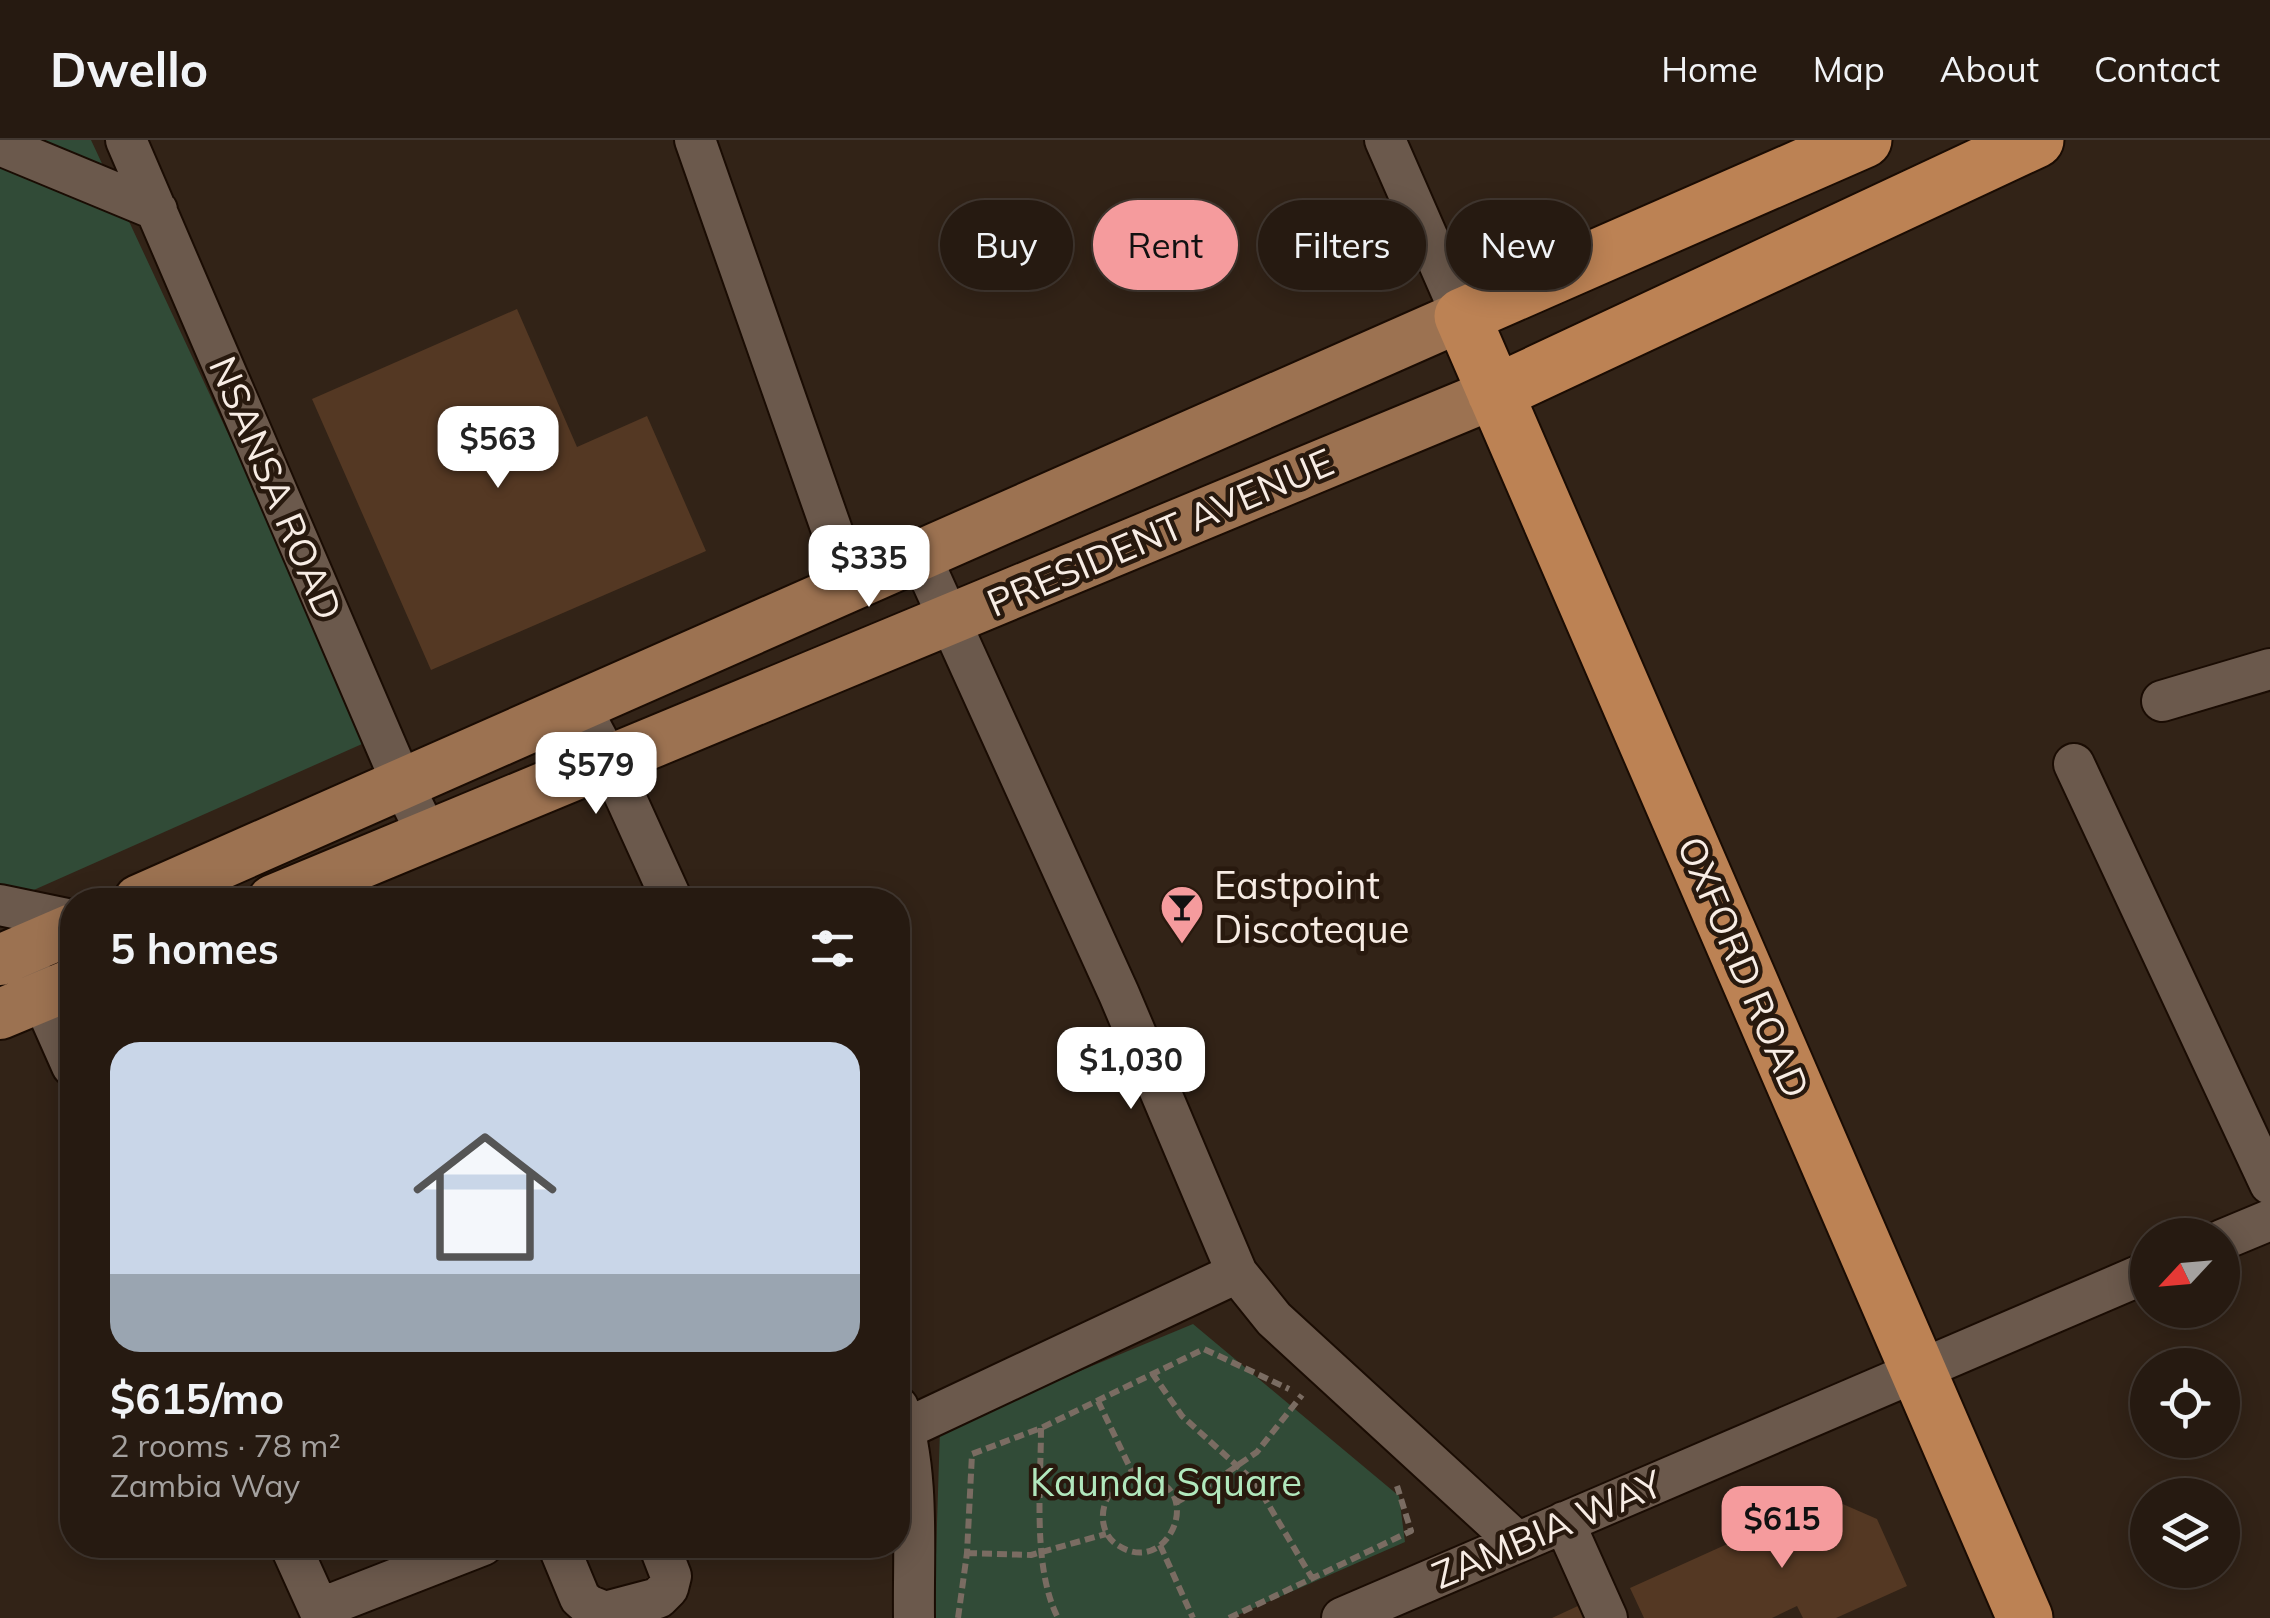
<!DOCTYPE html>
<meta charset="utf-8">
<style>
body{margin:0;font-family:Mulish,sans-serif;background:#2e231a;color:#f1f3f6;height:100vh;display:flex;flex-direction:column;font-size:38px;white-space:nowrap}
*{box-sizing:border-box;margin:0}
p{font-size:32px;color:#a4a19f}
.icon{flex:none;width:55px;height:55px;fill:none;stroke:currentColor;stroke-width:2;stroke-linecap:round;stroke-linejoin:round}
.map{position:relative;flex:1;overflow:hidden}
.panel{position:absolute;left:60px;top:748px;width:850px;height:670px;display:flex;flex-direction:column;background:#261a11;border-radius:40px;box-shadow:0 5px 25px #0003,0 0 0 2px #423831}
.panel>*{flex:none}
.hud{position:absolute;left:940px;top:60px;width:950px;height:90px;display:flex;gap:20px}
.needle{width:65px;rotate:244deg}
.controls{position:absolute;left:2130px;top:1078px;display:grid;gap:20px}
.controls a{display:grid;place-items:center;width:110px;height:110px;border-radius:50%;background:#261a11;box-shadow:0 5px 25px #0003,0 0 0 2px #423831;font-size:50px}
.price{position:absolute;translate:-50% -85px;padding:0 22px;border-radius:20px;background:#fff;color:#222;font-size:32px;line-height:65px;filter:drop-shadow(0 2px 5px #0008)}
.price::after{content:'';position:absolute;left:50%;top:60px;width:30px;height:22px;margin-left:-15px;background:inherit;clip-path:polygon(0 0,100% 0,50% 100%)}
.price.on{background:#f59b9d;color:#111}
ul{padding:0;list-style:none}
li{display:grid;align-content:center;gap:20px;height:530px;padding:0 50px}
li span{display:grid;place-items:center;height:310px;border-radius:30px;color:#555}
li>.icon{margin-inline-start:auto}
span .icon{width:180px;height:180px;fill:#fffc;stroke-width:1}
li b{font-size:42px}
h2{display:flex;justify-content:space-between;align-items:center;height:120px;padding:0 50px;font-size:42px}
.pill{padding:0 35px;border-radius:45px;background:#261a11;box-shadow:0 5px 25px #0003,0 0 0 2px #423831;font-size:35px;line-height:90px}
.pill.on{background:#f59b9d;color:#111}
header{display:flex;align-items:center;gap:60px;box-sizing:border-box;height:140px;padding:0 50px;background:#261a11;border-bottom:2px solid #423831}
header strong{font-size:48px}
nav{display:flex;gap:55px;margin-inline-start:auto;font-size:35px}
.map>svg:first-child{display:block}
.green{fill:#314b37}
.building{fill:#543823}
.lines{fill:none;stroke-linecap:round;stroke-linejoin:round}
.minor-casing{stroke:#1a0c03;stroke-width:44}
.major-casing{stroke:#1a0c03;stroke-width:54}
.highway-casing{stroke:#1a0c03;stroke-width:59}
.path{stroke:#7a6c62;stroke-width:6;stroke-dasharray:10 5;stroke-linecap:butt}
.minor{stroke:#6b594c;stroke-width:40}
.major{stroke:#9c7251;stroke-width:50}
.highway{stroke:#bc8254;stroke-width:55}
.labels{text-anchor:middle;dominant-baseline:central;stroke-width:9;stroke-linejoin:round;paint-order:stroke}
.street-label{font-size:38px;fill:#f7ece4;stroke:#28190e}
.poi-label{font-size:38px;fill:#f7ece4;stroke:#28190e;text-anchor:start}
.park-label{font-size:38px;fill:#b1e8bd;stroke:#28190e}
</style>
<header>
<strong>Dwello</strong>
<nav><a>Home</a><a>Map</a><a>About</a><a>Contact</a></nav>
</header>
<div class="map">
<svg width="2270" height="1478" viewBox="0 0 2270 1478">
<rect width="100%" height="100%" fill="#322317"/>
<path class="green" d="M0,0H91L371,600L0,765Z
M1193,1184L1399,1356L1405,1402L1231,1478H934L940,1289Z"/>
<path class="building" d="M517,169L577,307L647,276L706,411L431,530L312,259Z
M1829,1358L1877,1379L1907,1446L1836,1478H1803L1797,1466L1772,1478H1644L1630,1448Z
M1580,1465L1585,1478H1552Z"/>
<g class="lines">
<defs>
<path id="minor" d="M126,0L402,643L428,696
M695,0L851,445
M1385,0L1462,176
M0,5L157,70
M920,415L1119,854L1237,1133L1274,1179L1517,1402
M2162,561L2270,529
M579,565L609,621L672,760
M2074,624L2270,1044
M0,765L72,780
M29,829L72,926
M2222,1100L2270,1080
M898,1267C920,1332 913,1410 914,1478
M905,1289L1237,1133
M1564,1382L1607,1478
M290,1405L323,1478
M558,1405L580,1458L588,1465L605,1472L658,1458L668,1448L671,1436L659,1405
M319,1469L483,1405
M1342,1478L2148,1132"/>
<path id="major" d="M139,760L1462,176
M273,760L1495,253
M0,820L72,789
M0,874L72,844"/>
<path id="highway" d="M1864,0L1462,176L2025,1478
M1495,253L2036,0"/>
</defs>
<use href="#minor" class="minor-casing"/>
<use href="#major" class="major-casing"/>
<use href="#highway" class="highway-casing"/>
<path class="path" d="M1152,1233L1182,1276L1255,1342L1312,1438
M1098,1261L1135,1338
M1041,1288C1041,1345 1032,1427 1058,1478
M1135,1338C1211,1335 1171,1443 1116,1404C1096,1390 1100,1356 1120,1344C1123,1342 1132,1339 1135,1338Z
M1175,1363L1215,1341L1257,1312L1302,1255
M1160,1405L1193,1478
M967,1413L1031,1415L1106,1394
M958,1478L967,1413L972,1314L1041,1288L1204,1209L1289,1249
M1229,1478L1411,1391L1397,1346"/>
<use href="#minor" class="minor"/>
<use href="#major" class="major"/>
<use href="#highway" class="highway"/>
</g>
<defs>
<symbol id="bar-pin" viewBox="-11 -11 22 30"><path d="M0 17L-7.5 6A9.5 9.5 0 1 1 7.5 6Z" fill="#f59b9d" stroke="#28190e"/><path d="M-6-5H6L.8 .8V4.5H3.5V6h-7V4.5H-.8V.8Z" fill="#111"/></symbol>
</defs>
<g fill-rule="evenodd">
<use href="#bar-pin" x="1157" y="742" width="50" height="68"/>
</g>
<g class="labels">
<g class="street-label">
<text transform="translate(276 348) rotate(67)">NSANSA ROAD</text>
<text transform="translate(1160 392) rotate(-23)">PRESIDENT AVENUE</text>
<text transform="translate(1744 827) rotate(67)">OXFORD ROAD</text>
<text transform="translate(1547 1389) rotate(-23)">ZAMBIA WAY</text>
</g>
<g class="poi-label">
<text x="1214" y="745">Eastpoint<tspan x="1214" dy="44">Discoteque</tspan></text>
</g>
<g class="park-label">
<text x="1166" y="1342">Kaunda Square</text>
</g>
</g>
</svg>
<div class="controls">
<a><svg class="needle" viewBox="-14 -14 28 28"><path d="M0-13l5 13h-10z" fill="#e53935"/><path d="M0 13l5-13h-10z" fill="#a4a19f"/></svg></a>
<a><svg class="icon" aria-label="locate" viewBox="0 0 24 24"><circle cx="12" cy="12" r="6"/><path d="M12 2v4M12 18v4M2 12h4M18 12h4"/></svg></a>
<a><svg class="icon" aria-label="layers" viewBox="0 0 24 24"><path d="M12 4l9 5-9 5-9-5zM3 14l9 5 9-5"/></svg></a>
</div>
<b class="price" style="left:498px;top:351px">$563</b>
<b class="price" style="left:869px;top:470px">$335</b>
<b class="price" style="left:596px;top:677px">$579</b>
<b class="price" style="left:1131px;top:972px">$1,030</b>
<b class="price on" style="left:1782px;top:1431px">$615</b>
<div class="hud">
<a class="pill">Buy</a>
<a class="pill on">Rent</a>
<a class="pill">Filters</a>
<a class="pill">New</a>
</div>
<section class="panel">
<h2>5 homes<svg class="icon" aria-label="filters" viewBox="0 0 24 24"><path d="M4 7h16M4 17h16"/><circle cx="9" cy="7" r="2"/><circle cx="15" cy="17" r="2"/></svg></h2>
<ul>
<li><span style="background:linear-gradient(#c9d6e8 75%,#9aa5b1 0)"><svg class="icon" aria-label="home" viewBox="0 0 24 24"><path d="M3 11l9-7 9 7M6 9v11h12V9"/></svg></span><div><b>$615/mo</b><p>2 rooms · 78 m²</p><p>Zambia Way</p></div></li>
</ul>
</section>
</div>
